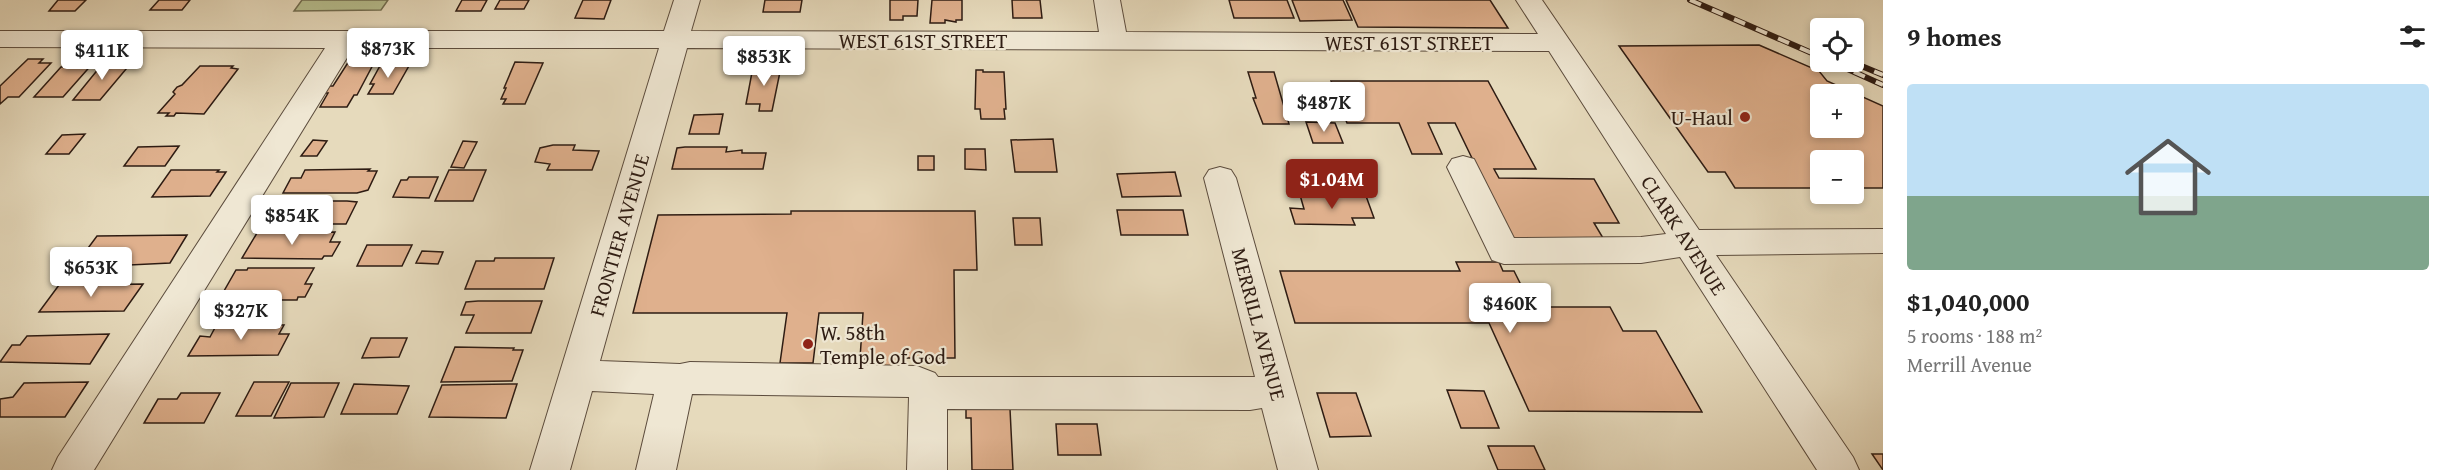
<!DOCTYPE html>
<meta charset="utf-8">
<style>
body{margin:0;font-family:"Gentium Book Plus",serif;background:#f6f6f6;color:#222;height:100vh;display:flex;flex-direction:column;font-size:22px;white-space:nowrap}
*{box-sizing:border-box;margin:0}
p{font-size:20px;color:#767676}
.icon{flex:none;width:33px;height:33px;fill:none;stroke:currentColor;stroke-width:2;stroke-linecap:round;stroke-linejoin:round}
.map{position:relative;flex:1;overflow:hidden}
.details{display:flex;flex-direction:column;background:#fff;width:570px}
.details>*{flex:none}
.fabs{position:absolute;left:1810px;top:18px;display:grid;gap:12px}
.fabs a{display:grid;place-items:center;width:54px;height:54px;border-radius:6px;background:#fff;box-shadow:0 3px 9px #0003;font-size:30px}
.price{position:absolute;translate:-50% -51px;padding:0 14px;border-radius:6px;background:#fff;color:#222;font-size:20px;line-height:39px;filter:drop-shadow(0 2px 3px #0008)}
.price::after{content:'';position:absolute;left:50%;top:36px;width:18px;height:14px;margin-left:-9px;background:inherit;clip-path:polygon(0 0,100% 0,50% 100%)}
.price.on{background:#8f2418;color:#fff}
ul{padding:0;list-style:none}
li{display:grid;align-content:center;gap:12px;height:318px;padding:0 24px}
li+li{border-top:2px solid #e0e0e0}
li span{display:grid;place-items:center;height:186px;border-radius:6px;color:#555}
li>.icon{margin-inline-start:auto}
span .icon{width:108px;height:108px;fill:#fffc;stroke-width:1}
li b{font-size:26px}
h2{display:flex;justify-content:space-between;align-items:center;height:72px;padding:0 24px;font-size:26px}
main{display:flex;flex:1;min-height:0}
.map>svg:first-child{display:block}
.green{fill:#b7bf8f;stroke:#726e51;stroke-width:1.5}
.building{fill:#dfb08d;stroke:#2e1c13;stroke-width:1.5;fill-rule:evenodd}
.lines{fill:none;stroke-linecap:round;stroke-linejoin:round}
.minor-casing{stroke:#5c4c3d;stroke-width:2}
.minor{fill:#efe7d3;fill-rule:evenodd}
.rail-casing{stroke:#2e1c13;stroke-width:6}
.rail{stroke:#efe7d3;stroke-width:4;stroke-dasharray:12;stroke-linecap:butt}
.poi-dot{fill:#8f2418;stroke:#efe7d3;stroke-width:2}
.labels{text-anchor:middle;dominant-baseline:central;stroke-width:4.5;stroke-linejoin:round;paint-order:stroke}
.street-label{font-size:21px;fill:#2e1c13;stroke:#efe7d3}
.poi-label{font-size:21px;fill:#2e1c13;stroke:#efe7d3;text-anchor:end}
</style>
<main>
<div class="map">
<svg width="1883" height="470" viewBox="0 0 1883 470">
<rect width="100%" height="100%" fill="#e6dabc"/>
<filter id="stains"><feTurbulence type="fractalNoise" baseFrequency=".00333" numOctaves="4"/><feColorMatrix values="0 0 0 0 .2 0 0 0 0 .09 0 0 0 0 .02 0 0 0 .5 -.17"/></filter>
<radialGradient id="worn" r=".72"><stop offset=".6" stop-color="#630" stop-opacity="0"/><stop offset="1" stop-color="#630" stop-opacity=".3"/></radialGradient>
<path class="green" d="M302,0H388L381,10L294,11Z"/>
<path class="building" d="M58,0H86L75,11H49Z
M159,0H190L182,10H150Z
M462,0H487L481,11H456Z
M500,0H529L524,9H495Z
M583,0H611L604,19L575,18Z
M765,0H802L800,12H763Z
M890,0H918L917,16H903V20H890Z
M932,0H962V20H956V22L945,20V23H930Z
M1012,0H1040L1042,18H1013Z
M1229,0H1287L1294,18H1234Z
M1292,0H1343L1352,20L1300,21Z
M1346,0H1490L1508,28L1358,27Z
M1759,45L1819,71L1827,81L1883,106V188H1854V160H1821V188H1735L1725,172H1708L1619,46ZM1821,94H1854V128H1821Z
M28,59H43L39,63H51L19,97H8L0,104V86Z
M349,61H375L357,95H354L347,107H320L328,93H321L326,86H333Z
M70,62H94L63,97H34L61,67H65Z
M104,62H132L100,100H73Z
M515,62L543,63L525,104H503L506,99H501L506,88H504Z
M381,64H410L393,94H368L374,84H370Z
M200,66H233L231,68L238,69L204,114L176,113L174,116H166L169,113H158L175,94L173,92L177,87L182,85Z
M753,67H781L772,111H759L760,104H746Z
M976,70H983V72H1004L1006,109H1004L1005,119H981L980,109H975Z
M1248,72H1274L1289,124H1263L1253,98H1256Z
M1331,81H1488L1536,169H1494L1499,178L1594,179L1619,223H1594L1606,243H1513L1455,123H1428L1442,154H1412L1399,123H1347Z
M723,114L719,134H689L694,115Z
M1306,122L1335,123L1343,143H1313Z
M85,134L69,154H46L62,135Z
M1053,139L1057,172H1015L1011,140Z
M313,140L327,141L317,156H301Z
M463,141L477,142L464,168L451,167Z
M553,145H575L573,150L599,151L592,170H547L550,164L535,162L540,148Z
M179,146L165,166H124L138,147Z
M685,147H727L726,152L742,150V153H766L763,169H672L677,148Z
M965,149H985L986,170L965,169Z
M918,156H934V170H918Z
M370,169L368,171H377L368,190L357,193H283L291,178H301L305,170Z
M171,170H219L217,172H226L210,196L152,197Z
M449,170H486L473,201H435Z
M1175,172L1181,196L1122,197L1117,174Z
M409,177H438L429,198L393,197L401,180H407Z
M1311,194L1366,196L1374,218H1352L1355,225L1295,224L1290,208L1304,209L1300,195Z
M277,201H347L357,202L346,224H263Z
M1117,210H1183L1188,235H1121Z
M791,211H975L977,270H954L955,358H902L901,369H873L874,359H860L863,313H819L813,363H780L787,313H633L658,215L791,214Z
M1013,218H1040L1042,245H1015Z
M335,232L330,242H340L332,256H324L322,259L242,258L257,233Z
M187,235L170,263L109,266L111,263H77L97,236Z
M367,245H412L402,266H357Z
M422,251L443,252L438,264L416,263Z
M495,258H554L544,289H465L476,261H494Z
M1456,262H1499L1503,271H1514L1532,307H1610L1623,331H1656L1702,412L1529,411L1489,323H1295L1280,271H1460Z
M248,268H314L305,284H312L305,297H298L297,300H229L231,298H220L236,270H247Z
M143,284L124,311L39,312L59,285Z
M478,301H542L531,333H466L474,315H461L466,302Z
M217,324L284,325L279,334H289L278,355L188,356L200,336L210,337Z
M109,334L90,364L0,362L12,345H20L27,336Z
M371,338H407L399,357L362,358Z
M455,347L514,348L513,350H523L512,381L441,382Z
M88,382L65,417H0V399L13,397L24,383Z
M254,382H289L271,416H236Z
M291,383H339L324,417L274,418Z
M354,384L409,386L397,414H341Z
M517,384L506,418L429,417L442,385Z
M1447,390L1484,391L1499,428H1461Z
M181,393H220L204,423H144L158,399H177Z
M1317,393H1356L1371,436L1330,437Z
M966,409H1010L1013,470H972L971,418H966Z
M1056,424H1097L1101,455H1058Z
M1488,446H1534L1545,470H1498Z
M1872,454H1883V470Z"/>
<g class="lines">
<defs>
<path id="minor" d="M674,0H700L691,31L1099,32L1094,0H1120L1126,32L1538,34L1516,0H1542L1699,230L1883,229V253L1716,255L1853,457L1859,470H1817L1680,257L1641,263L1504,264L1492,260L1447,167L1452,159L1463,156L1474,159L1514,238L1641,237L1666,234L1549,51L687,48L600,361L680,364L690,362L917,366L935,373L938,377H1255L1204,178L1209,170L1220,167L1231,170L1236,178L1318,470H1278L1262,408L1250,410L947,409V470H907L909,397L692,394L676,470H636L654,394L592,391L570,470H530L659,48H353L94,470H52L58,457L325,48L0,47V31H664Z"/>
</defs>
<use href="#minor" class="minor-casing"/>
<use href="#minor" class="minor"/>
<defs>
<path id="rail" d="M1690,0L1821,57
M1832,62L1883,85
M1852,62L1883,75"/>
</defs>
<use href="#rail" class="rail-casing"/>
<use href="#rail" class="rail"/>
</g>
<g class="poi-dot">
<circle cx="1745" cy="117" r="6"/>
<circle cx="808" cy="344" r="6"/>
</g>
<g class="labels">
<g class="street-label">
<text x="923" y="40">WEST 61ST STREET</text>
<text x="1409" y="42">WEST 61ST STREET</text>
<text transform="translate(619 235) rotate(-74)">FRONTIER AVENUE</text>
<text transform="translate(1684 235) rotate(57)">CLARK AVENUE</text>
<text transform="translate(1259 324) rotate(75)">MERRILL AVENUE</text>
</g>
<g class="poi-label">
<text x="1733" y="117">U-Haul</text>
<text x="820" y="332" text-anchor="start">W. 58th<tspan x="820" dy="24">Temple of God</tspan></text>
</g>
</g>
<rect width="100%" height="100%" filter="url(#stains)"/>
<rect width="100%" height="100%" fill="url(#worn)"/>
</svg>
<div class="fabs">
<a><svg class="icon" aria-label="locate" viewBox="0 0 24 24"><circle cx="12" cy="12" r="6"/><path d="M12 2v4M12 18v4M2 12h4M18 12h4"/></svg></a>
<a>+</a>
<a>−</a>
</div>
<b class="price" style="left:388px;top:79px">$873K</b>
<b class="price" style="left:102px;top:81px">$411K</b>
<b class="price" style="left:764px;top:87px">$853K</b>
<b class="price" style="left:1324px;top:133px">$487K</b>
<b class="price on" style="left:1332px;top:210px">$1.04M</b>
<b class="price" style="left:292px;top:246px">$854K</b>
<b class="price" style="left:91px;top:298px">$653K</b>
<b class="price" style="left:1510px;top:334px">$460K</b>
<b class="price" style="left:241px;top:341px">$327K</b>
</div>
<section class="details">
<h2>9 homes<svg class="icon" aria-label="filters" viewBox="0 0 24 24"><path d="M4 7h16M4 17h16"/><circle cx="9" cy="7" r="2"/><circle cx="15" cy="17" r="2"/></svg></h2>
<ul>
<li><span style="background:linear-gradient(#bfe0f5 60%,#7fa58c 0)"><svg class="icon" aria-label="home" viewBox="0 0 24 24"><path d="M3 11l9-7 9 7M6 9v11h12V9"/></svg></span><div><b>$1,040,000</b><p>5 rooms · 188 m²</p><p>Merrill Avenue</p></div></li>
</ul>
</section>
</main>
